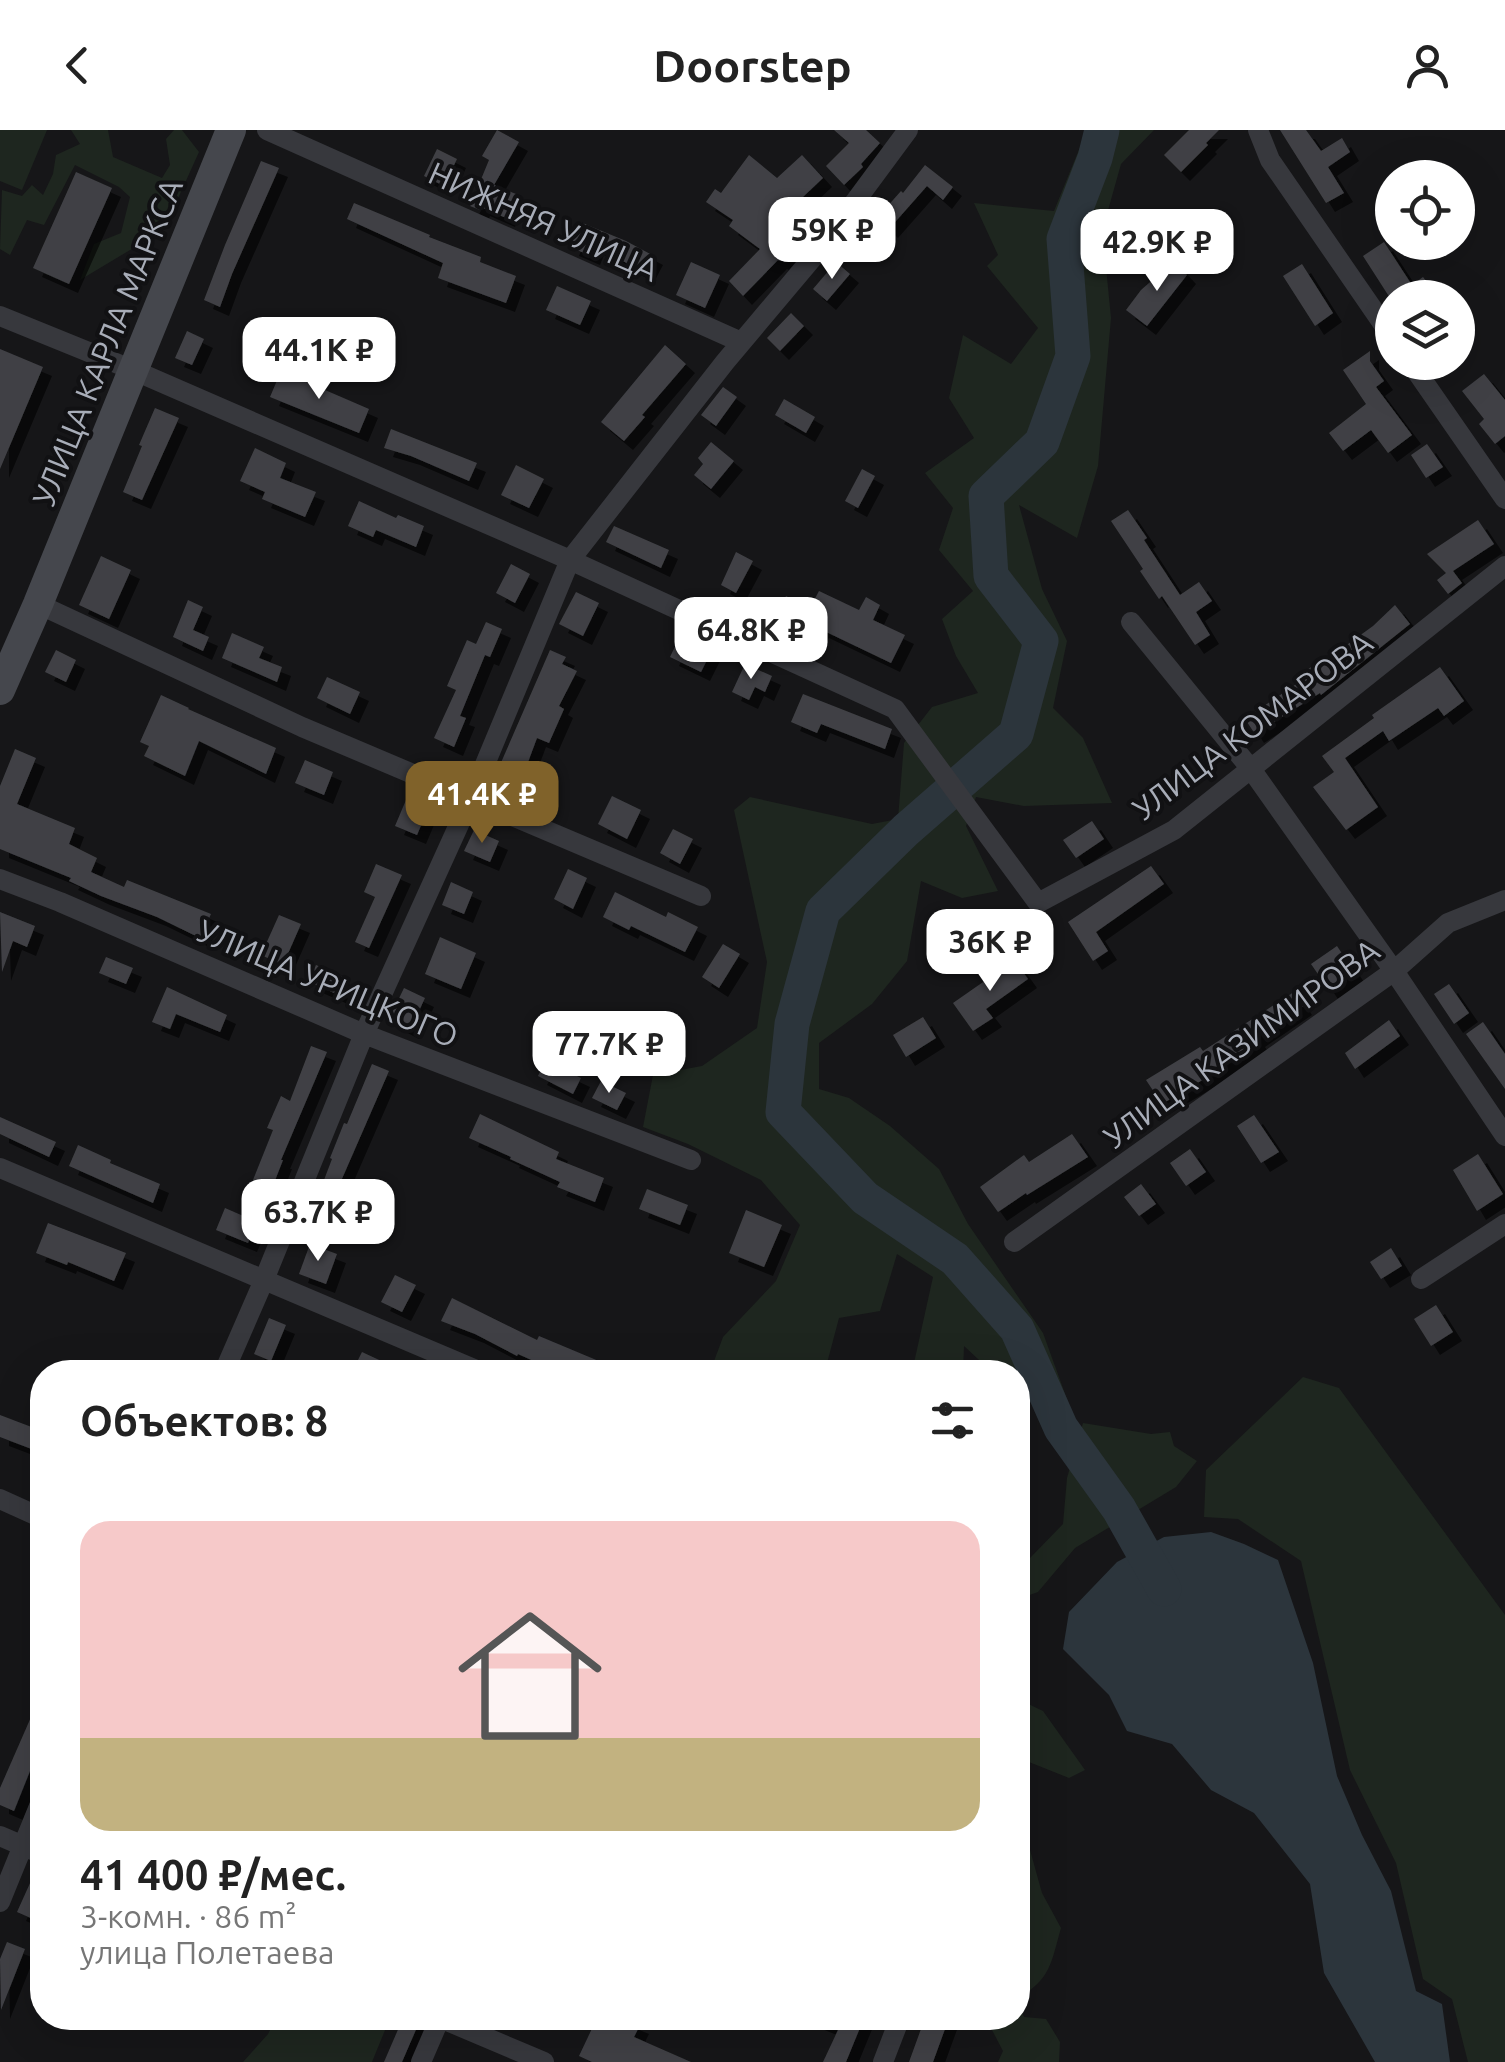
<!DOCTYPE html>
<html lang="ru">
<meta charset="utf-8">
<style>
body{margin:0;font-family:Ubuntu,sans-serif;background:#f2f2f2;color:#222;height:100vh;display:flex;flex-direction:column;font-size:38px;white-space:nowrap}
*{box-sizing:border-box;margin:0}
p{font-size:32px;color:#767676}
.icon{flex:none;width:55px;height:55px;fill:none;stroke:currentColor;stroke-width:2;stroke-linecap:round;stroke-linejoin:round}
.map{position:relative;flex:1;overflow:hidden}
.sheet{position:absolute;left:30px;top:1230px;width:1000px;height:670px;display:flex;flex-direction:column;background:#fff;border-radius:40px;box-shadow:0 10px 40px #0002}
.sheet>*{flex:none}
.tools{position:absolute;left:1375px;top:30px;display:grid;gap:20px}
.tools a{display:grid;place-items:center;width:100px;height:100px;border-radius:50%;background:#fff;box-shadow:0 10px 40px #0002;font-size:50px}
.price{position:absolute;translate:-50% -85px;padding:0 22px;border-radius:20px;background:#fff;color:#222;font-size:32px;line-height:65px;filter:drop-shadow(0 2px 5px #0008)}
.price::after{content:'';position:absolute;left:50%;top:60px;width:30px;height:22px;margin-left:-15px;background:inherit;clip-path:polygon(0 0,100% 0,50% 100%)}
.price.current{background:#80622a;color:#fff}
ul{padding:0;list-style:none}
li{display:grid;align-content:center;gap:20px;height:530px;padding:0 50px}
li+li{border-top:2px solid #e0e0e0}
li span{display:grid;place-items:center;height:310px;border-radius:30px;color:#555}
li>.icon{margin-inline-start:auto}
span .icon{width:180px;height:180px;fill:#fffc;stroke-width:1}
li b{font-size:42px}
h2{display:flex;justify-content:space-between;align-items:center;height:120px;padding:0 50px;font-size:42px}
header{display:flex;justify-content:space-between;align-items:center;height:130px;padding:0 50px;background:#fff;font-size:45px;font-weight:700}
.map>svg:first-child{display:block}
.green{fill:#1e261f}
.water{fill:#2c353c}
.lines{fill:none;stroke-linecap:round;stroke-linejoin:round}
.river{stroke:#2c353c;stroke-width:35}
.building{fill:#404145;filter:url(#shadow)}
.minor{stroke:#37383d;stroke-width:20}
.secondary{stroke:#45474d;stroke-width:30}
.labels{text-anchor:middle;dominant-baseline:central;stroke-width:8;stroke-linejoin:round;paint-order:stroke}
.street-label{font-size:32px;fill:#a8adb8;stroke:#111113}
</style>
<header><svg class="icon" aria-label="back" viewBox="0 0 24 24"><path d="M15 5l-7 7 7 7"/></svg>Doorstep<svg class="icon" aria-label="person" viewBox="0 0 24 24"><circle cx="12" cy="8" r="4"/><path d="M4 21q1-7 8-7t8 7"/></svg></header>
<div class="map">
<svg width="1505" height="1932" viewBox="0 0 1505 1932">
<defs>
<filter id="shadow"><feDropShadow dx="9" dy="9" stdDeviation="0" flood-color="#0009"/></filter>
</defs>
<rect width="100%" height="100%" fill="#161618"/>
<path class="green" d="M0,0H47L22,60L0,51Z
M71,0H108L113,27L162,48L170,35L166,9L174,0H182L199,22L170,86L146,97L135,117L80,150L94,114L121,103L130,67L119,57L75,35L44,95L27,90L10,125L0,119L2,60L22,66L32,55L43,65L53,44L56,25L80,14Z
M1087,0H1154L1121,34L1107,84L1106,137L1111,188L1098,336L1077,408L1019,375L1042,459L1067,511L1053,578L1083,608L1112,673L1024,676L976,667L966,696L998,761L962,768L921,751L907,831L872,874L819,913V959L849,968L890,996L939,1039L968,1094L1043,1203L1068,1272L1018,1264V1242H992L964,1216L963,1242H912L933,1147L897,1124L880,1181L839,1188L826,1237L793,1235L791,1242H710L723,1207L776,1151L800,1095L761,1050L688,1014L643,997L653,945L702,936L757,898L767,832L734,680L750,667L872,694L898,689L904,613L932,577L978,563L956,526L942,489L973,461L939,420L953,378L925,343L974,308L949,268L963,205L1011,234L1038,198L987,136L998,125L974,73L1054,81Z
M1303,1247L1339,1258L1505,1485V1932H1468L1452,1869L1423,1849L1396,1733L1350,1640L1301,1431L1238,1389L1204,1387L1206,1340Z
M1083,1293L1151,1304L1170,1302L1174,1316L1197,1331L1176,1357L1075,1418L1038,1462L1018,1469V1396L1030,1428L1063,1394L1067,1348Z
M1018,1569L1043,1581L1085,1640L1069,1648L1024,1630L1018,1655Z
M1018,1679L1030,1689V1720L1042,1763L1061,1798C1051,1833 1051,1849 1018,1868Z
M1018,1874L1024,1887L1046,1889L1060,1912L1059,1932H998L1003,1921L992,1900V1888H1018Z
M276,1888H390L372,1932H243L268,1904Z"/>
<path class="water" d="M1211,1402L1244,1414L1278,1430L1313,1533L1337,1646L1362,1705L1391,1761L1416,1861L1442,1874L1450,1932H1375L1324,1843L1310,1754L1254,1683L1211,1660L1172,1614L1127,1601L1109,1565L1063,1519L1069,1482L1117,1432L1164,1407Z"/>
<g class="lines">
<path class="river" d="M1102,0L1095,28L1064,109L1073,226L1042,312L986,366L991,446L1041,511L1016,604L906,700L823,781L792,894L783,982L865,1068L955,1129L1017,1199L1061,1298L1119,1379L1164,1459"/>
</g>
<path class="building" d="M497,0L519,12L494,55L516,64L506,88L481,77L480,80L470,76L489,30L482,26Z
M834,0H866L880,13L861,34L863,37L844,55L826,36L849,13Z
M1189,0H1219L1206,13L1208,15L1181,42L1164,25Z
M1280,0H1306L1321,21L1342,8L1350,22L1328,37L1344,63L1326,73Z
M437,19L457,29L444,56L424,46Z
M749,25L777,48L802,25L823,48L786,83L806,102L780,131L778,130L743,166L729,151L760,119L729,96L733,90L706,72L715,59L721,63Z
M261,31L279,38L232,144L220,177L204,170L225,115Z
M925,35L953,57L943,70L927,56L889,99L877,88L901,61L903,63Z
M76,42L112,58L69,154L33,138Z
M354,73L430,105L429,107L481,127L480,132L516,146L506,173L438,148L443,133L347,89Z
M1131,79L1147,97L1127,115L1111,96Z
M580,92L626,111L654,126L645,143L595,116L591,126L570,117Z
M1384,112L1412,155L1423,147L1439,168H1390L1363,126Z
M1174,131L1187,145L1147,196L1126,180L1141,160Z
M691,132L720,145L705,178L676,165Z
M836,132L850,144L827,171L813,159Z
M1302,134L1333,183L1315,196L1283,146Z
M557,156L591,171L580,195L546,180Z
M791,183L804,196L780,221L767,208Z
M187,201L204,209L192,235L175,228Z
M665,215L686,234L642,285L645,287L624,311L601,292Z
M0,219L43,237L0,339Z
M1370,221V231L1384,251L1376,257L1412,305L1388,323L1371,300L1343,321L1329,303L1366,274L1343,240Z
M281,241L369,279L359,303L270,267Z
M1484,244L1505,270V306L1495,314L1479,294L1484,289L1462,261Z
M723,257L737,267L716,296L701,285Z
M784,269L815,287L806,303L775,285Z
M155,278L179,288L142,370L123,362L142,316L139,315Z
M391,299L477,333L469,351L411,326L384,318Z
M711,312L734,331L711,359L694,345L703,334L698,328Z
M1427,314L1443,337L1426,348L1411,325Z
M255,318L286,333L280,348L316,362L305,387L262,369L265,362L240,351Z
M516,335L544,349L529,378L501,365Z
M862,339L875,346L858,378L845,371Z
M359,371L396,388L398,385L424,396L416,417L376,400L373,407L348,396Z
M1128,380L1147,408L1144,410L1180,465L1199,452L1212,471L1196,482L1210,505L1195,515L1162,466L1159,469L1140,441L1143,439L1111,391Z
M1478,390L1494,414L1453,441L1462,453L1448,464L1437,450L1446,443L1427,424Z
M614,396L669,420L661,438L606,412Z
M736,422L753,431L736,463L721,455Z
M101,426L131,440L109,489L79,475Z
M511,434L530,444L515,473L496,463Z
M819,461L859,480L866,467L880,475L873,490L905,505L891,533L820,499L818,502L778,481L786,466L810,478Z
M576,462L599,473L583,506L559,494Z
M188,470L203,477L193,500L209,507L203,521L173,507Z
M1395,475L1410,494L1321,565L1320,563L1255,604L1245,589L1308,546L1305,542L1317,532L1319,535L1373,496Z
M486,492L502,499L490,527L485,525L460,586L466,588L454,617L434,608L456,560L447,556L467,510L476,514Z
M682,502L713,518L701,542L670,527Z
M232,503L264,517L259,528L282,537L277,552L222,528Z
M56,520L76,530L66,552L45,542Z
M550,520L566,527L562,534L577,541L559,576L564,579L549,613L537,608L524,643L515,639L508,657L493,651Z
M745,534L772,546L765,562L755,557L749,570L732,562Z
M1440,537L1464,571L1444,586L1438,578L1389,611L1383,601L1345,628L1378,677L1346,700L1313,657L1334,642L1322,626L1374,588L1372,585Z
M327,547L360,562L350,584L317,568Z
M803,564L892,599L885,619L821,594L817,603L791,592Z
M161,565L189,578L188,579L276,618L266,644L199,611L185,646L144,626L149,616L140,612Z
M15,619L36,628L17,674L75,698L69,714L97,728L91,742L124,757L127,750L211,784L200,808L157,787L101,766L69,751L71,748L0,719V656Z
M305,630L333,642L324,665L295,653Z
M612,666L641,680L627,709L598,694Z
M406,670L428,679L417,705L395,696Z
M1092,691L1104,709L1076,728L1063,710Z
M673,699L693,709L680,734L660,723Z
M474,700L499,711L490,732L464,721Z
M376,734L402,745L369,818L355,812L375,767L364,762Z
M1151,736L1164,754L1096,802L1108,821L1093,831L1068,792Z
M568,739L587,748L573,779L554,769Z
M451,752L473,762L464,784L442,775Z
M615,762L666,787L668,782L698,797L685,822L631,796L629,800L603,787Z
M0,782L35,796L27,817L13,811L2,842Z
M279,785L301,794L283,835L261,825Z
M440,807L476,823L461,859L425,844Z
M723,814L740,824L719,858L702,847Z
M1337,816L1355,843L1329,860L1311,834Z
M106,827L133,838L126,854L99,843Z
M1013,828L1028,849L986,879L993,888L973,901L953,873L986,850L984,848Z
M316,835L348,849L341,866L309,852Z
M1449,854L1469,883L1454,894L1434,864Z
M167,857L227,885L220,902L176,884L170,899L152,892Z
M404,858L425,868L410,900L389,889Z
M1294,862L1303,876L1256,908L1258,911L1216,942L1162,974L1146,950L1200,917L1203,921Z
M923,887L936,908L906,927L893,905Z
M1389,890L1400,906L1355,939L1345,923Z
M1483,892L1505,924V959L1466,904Z
M311,916L327,922L281,1030H283L272,1058L253,1050L273,1000L267,998L281,966L290,971Z
M545,931L581,948L573,964L538,946Z
M372,934L389,941L341,1051L348,1054L333,1093L311,1084L332,1029L330,1028L344,993L347,994Z
M601,951L626,963L617,980L592,968Z
M480,984L559,1022L556,1029L604,1048L595,1072L557,1057L560,1052L510,1029L511,1027L469,1008Z
M1254,985L1279,1022L1261,1033L1237,996Z
M0,987L56,1012L49,1027L0,1004Z
M1072,1004L1088,1027L1027,1065L1026,1063L998,1082L980,1057L1024,1025L1029,1032Z
M78,1015L111,1030L110,1033L160,1054L153,1073L69,1036Z
M1190,1019L1206,1042L1186,1056L1170,1033Z
M1478,1024L1503,1064L1477,1081L1453,1040Z
M1141,1054L1156,1074L1139,1086L1124,1067Z
M647,1059L688,1075L680,1095L639,1079Z
M225,1078L257,1092L248,1113L216,1100Z
M746,1080L782,1095L764,1137L729,1123Z
M48,1093L126,1123L114,1151L68,1132L67,1135L36,1123Z
M310,1114L337,1124L326,1154L299,1144Z
M1391,1118L1402,1136L1381,1149L1370,1132Z
M395,1145L416,1155L402,1182L381,1172Z
M452,1168L537,1210L539,1206L625,1242H558L518,1224L517,1226L475,1204L441,1191Z
M1436,1175L1453,1202L1431,1216L1414,1189Z
M269,1188L286,1195L271,1231L254,1224Z
M362,1222L405,1242H352Z
M0,1285L42,1301V1323L0,1307Z
M42,1562V1611L14,1681L0,1675V1658Z
M31,1751L42,1756V1769L33,1789L17,1782Z
M7,1812L25,1819L1,1880L0,1829Z
M403,1888H421L402,1932H384Z
M597,1888H623L640,1895L634,1907L691,1932H592L579,1926Z
M808,1888H864L846,1932H823L838,1900Z
M925,1888H949L933,1932H909Z"/>
<g class="lines">
<path class="minor" d="M267,0L741,212
M1258,0L1270,30L1392,207
M0,186L133,240L570,430L895,579L1038,773L1174,700L1505,436
M1410,232L1505,369
M38,474L302,597L701,766
M1131,492L1251,639L1394,841L1505,1006
M0,749L60,772L364,904L691,1030
M0,1038L481,1242
M1014,1112L1394,841L1448,793L1505,770
M1421,1149L1505,1094
M224,1242L264,1150L364,904L471,668L570,430L725,232L820,119L908,0
M0,1369L42,1388
M0,1706L42,1724
M0,1772L42,1669
M440,1888L544,1932
M421,1932L440,1888
M883,1932L900,1888"/>
<path class="secondary" d="M0,560L38,474L231,0"/>
</g>
<g class="labels">
<g class="street-label">
<text transform="translate(544 91) rotate(24)">НИЖНЯЯ УЛИЦА</text>
<text transform="translate(107 212) rotate(-68)">УЛИЦА КАРЛА МАРКСА</text>
<text transform="translate(1252 595) rotate(-37)">УЛИЦА КОМАРОВА</text>
<text transform="translate(328 853) rotate(23)">УЛИЦА УРИЦКОГО</text>
<text transform="translate(1241 913) rotate(-36)">УЛИЦА КАЗИМИРОВА</text>
</g>
</g>
</svg>
<div class="tools">
<a><svg class="icon" aria-label="locate" viewBox="0 0 24 24"><circle cx="12" cy="12" r="6"/><path d="M12 2v4M12 18v4M2 12h4M18 12h4"/></svg></a>
<a><svg class="icon" aria-label="layers" viewBox="0 0 24 24"><path d="M12 4l9 5-9 5-9-5zM3 14l9 5 9-5"/></svg></a>
</div>
<b class="price" style="left:832px;top:152px">59K ₽</b>
<b class="price" style="left:1157px;top:164px">42.9K ₽</b>
<b class="price" style="left:319px;top:272px">44.1K ₽</b>
<b class="price" style="left:751px;top:552px">64.8K ₽</b>
<b class="price current" style="left:482px;top:716px">41.4K ₽</b>
<b class="price" style="left:990px;top:864px">36K ₽</b>
<b class="price" style="left:609px;top:966px">77.7K ₽</b>
<b class="price" style="left:318px;top:1134px">63.7K ₽</b>
<section class="sheet">
<h2>Объектов: 8<svg class="icon" aria-label="filters" viewBox="0 0 24 24"><path d="M4 7h16M4 17h16"/><circle cx="9" cy="7" r="2"/><circle cx="15" cy="17" r="2"/></svg></h2>
<ul>
<li><span style="background:linear-gradient(#f6c9c9 70%,#c2b280 0)"><svg class="icon" aria-label="home" viewBox="0 0 24 24"><path d="M3 11l9-7 9 7M6 9v11h12V9"/></svg></span><div><b>41 400 ₽/мес.</b><p>3-комн. · 86 m²</p><p>улица Полетаева</p></div></li>
</ul>
</section>
</div>
